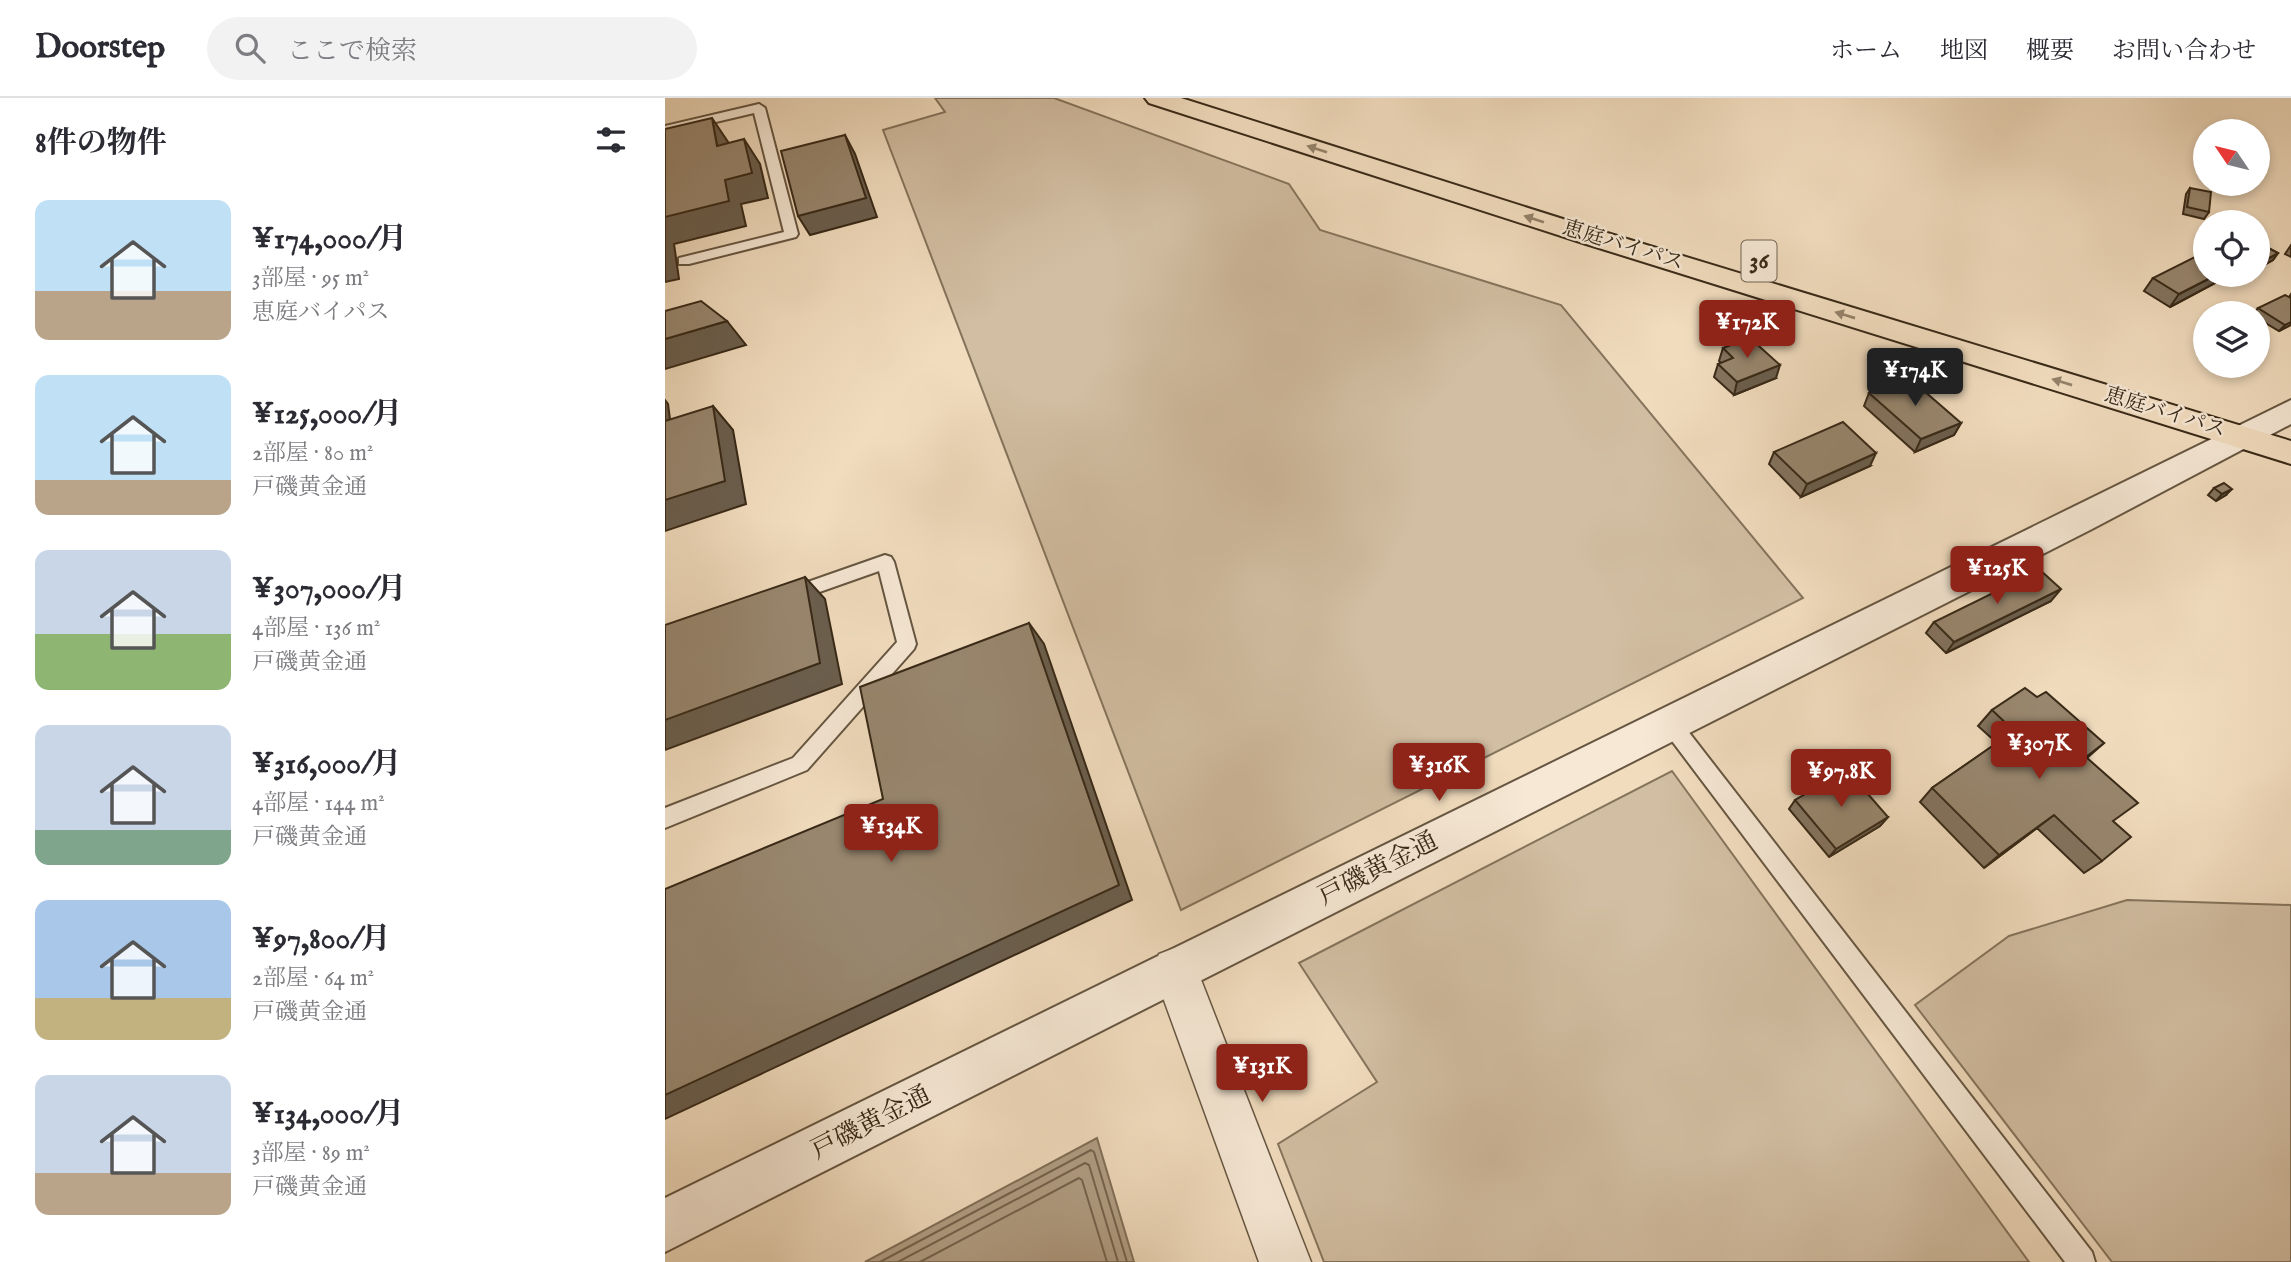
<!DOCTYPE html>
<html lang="ja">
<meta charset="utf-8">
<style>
body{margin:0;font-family:"IM FELL English","Noto Serif JP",serif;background:#f2f2f3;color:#2b2b33;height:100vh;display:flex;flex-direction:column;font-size:26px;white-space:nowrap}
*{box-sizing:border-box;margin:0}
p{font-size:23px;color:#7c7c81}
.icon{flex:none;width:38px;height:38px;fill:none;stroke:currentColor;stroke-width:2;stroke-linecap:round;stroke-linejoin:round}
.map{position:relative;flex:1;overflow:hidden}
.panel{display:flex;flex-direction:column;background:#fff;width:665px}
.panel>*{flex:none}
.needle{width:46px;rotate:305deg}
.buttons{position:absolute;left:1528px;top:21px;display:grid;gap:14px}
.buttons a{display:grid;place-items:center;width:77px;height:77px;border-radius:50%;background:#fff;box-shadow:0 4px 10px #0003;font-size:35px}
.price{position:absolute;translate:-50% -60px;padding:0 16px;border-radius:7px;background:#8f2418;color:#fff;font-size:23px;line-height:46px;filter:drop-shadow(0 2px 4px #0008)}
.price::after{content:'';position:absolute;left:50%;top:42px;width:21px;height:16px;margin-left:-10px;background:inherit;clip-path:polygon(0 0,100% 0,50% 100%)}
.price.active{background:#222;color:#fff}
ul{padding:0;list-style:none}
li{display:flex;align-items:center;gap:21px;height:175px;padding:0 35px}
li span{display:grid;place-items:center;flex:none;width:196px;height:140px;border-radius:14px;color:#555}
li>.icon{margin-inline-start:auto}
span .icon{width:84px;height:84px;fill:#fffc;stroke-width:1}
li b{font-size:30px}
h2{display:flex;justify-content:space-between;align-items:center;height:84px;padding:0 35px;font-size:30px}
header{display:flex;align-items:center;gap:42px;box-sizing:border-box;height:98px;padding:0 35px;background:#fff;border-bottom:2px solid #e1e1e2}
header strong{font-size:33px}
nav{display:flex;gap:38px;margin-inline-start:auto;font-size:24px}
.search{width:490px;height:63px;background:#f2f2f3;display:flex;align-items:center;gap:18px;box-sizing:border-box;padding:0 24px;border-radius:38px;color:#7c7c81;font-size:26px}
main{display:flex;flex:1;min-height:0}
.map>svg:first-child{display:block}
.green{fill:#d2bea2;stroke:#85745c;stroke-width:2}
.water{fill:#b29f85;stroke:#817059;stroke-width:2}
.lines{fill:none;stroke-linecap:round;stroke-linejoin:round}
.shore{stroke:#75644e;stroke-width:2}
.service-casing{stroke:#665641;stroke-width:4}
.minor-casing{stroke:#665641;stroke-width:3}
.tertiary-casing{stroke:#665641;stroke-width:4}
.trunk-casing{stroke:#382917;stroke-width:4}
.service{fill:#f6e8d5;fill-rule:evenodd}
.minor{fill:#f6e8d5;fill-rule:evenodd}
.tertiary{fill:#f6e8d5;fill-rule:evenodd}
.trunk{fill:#f1dcbe;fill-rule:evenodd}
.wall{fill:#83735f;stroke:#382917;stroke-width:2}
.shaded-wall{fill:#6a5e4d;stroke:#382917;stroke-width:2}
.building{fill:#98866e;stroke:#382917;stroke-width:2}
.oneway{fill:#94826a}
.labels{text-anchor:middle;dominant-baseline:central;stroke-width:5;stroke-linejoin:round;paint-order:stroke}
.far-street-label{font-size:21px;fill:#382917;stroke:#f6e8d5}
.shield{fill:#f6e8d5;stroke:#716250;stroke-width:2}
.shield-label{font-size:24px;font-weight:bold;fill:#382917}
.street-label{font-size:26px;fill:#382917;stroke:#f6e8d5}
</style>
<header>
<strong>Doorstep</strong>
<div class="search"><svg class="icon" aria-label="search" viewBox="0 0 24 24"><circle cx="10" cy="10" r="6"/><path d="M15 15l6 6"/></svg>ここで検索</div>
<nav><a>ホーム</a><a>地図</a><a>概要</a><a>お問い合わせ</a></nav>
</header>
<main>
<section class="panel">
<h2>8件の物件<svg class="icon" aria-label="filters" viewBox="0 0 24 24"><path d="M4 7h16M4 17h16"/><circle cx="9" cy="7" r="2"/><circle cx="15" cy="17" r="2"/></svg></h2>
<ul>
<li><span style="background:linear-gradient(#bfe0f5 65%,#b9a48a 0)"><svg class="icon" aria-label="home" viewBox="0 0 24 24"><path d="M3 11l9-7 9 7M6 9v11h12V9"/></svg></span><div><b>¥174,000/月</b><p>3部屋 · 95 m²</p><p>恵庭バイパス</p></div></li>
<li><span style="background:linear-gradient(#bfe0f5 75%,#b9a48a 0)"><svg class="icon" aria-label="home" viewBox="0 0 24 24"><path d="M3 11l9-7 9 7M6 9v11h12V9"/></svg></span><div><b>¥125,000/月</b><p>2部屋 · 80 m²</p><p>戸磯黄金通</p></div></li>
<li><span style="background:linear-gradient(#c9d6e8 60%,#8fb573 0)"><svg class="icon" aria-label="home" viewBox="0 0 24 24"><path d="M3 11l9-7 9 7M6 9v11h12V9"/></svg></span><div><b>¥307,000/月</b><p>4部屋 · 136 m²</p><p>戸磯黄金通</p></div></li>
<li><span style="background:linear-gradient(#c9d6e8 75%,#7fa58c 0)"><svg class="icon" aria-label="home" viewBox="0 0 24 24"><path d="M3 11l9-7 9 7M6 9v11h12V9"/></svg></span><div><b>¥316,000/月</b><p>4部屋 · 144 m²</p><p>戸磯黄金通</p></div></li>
<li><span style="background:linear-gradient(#a9c7e8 70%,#c2b280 0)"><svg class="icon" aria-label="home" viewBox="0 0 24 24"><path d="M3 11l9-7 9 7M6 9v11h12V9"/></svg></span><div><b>¥97,800/月</b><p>2部屋 · 64 m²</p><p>戸磯黄金通</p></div></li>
<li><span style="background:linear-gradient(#c9d6e8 70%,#b9a48a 0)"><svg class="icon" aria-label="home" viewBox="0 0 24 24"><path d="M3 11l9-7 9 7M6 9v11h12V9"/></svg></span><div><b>¥134,000/月</b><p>3部屋 · 89 m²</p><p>戸磯黄金通</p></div></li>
</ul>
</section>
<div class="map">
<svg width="1626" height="1164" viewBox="0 0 1626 1164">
<rect width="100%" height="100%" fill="#f1dcbe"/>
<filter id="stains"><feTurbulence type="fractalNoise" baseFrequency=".00286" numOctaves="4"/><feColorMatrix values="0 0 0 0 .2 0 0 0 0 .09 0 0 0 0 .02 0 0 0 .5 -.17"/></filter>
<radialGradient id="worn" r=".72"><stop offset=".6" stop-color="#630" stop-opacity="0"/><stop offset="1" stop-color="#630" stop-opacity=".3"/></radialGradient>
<path class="green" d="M270,0H389L624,86L655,132L896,207L1138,500L516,812L218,32L280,14Z
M1007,673L1364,1164H659L613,1046L712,984L634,865Z
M1462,802L1626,807V1164H1447L1250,907L1344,838Z"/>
<path class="water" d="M432,1040L469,1164H200Z"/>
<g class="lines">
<path class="shore" d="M215,1164L426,1052L429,1054L462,1164
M233,1164L420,1065L424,1067L453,1164
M255,1164L414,1080L417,1082L442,1164"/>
<defs>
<path id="service" d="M94,6L100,10L133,136L131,139L24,166H14V160L119,134L89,15L0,36V28Z
M220,457L226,459L229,464L251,546L249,551L142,672L0,730V710L128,660L232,544L214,473L126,504L120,502L117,497L120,492Z
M1005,616L1012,619L1427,1154L1430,1164H1400L998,631L995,625L998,619Z"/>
<path id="minor" d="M510,850L526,856L646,1164H594L488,872L494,856Z"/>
<path id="tertiary" d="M1626,302V326L1427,431L0,1154V1100Z"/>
<path id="trunk" d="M480,0H516L939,134L1626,343V366L921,146L484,5Z"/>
</defs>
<use href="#service" class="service-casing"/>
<use href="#minor" class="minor-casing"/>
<use href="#tertiary" class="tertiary-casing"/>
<use href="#trunk" class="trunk-casing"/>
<use href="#service" class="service"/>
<use href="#minor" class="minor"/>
<use href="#tertiary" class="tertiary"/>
<use href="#trunk" class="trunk"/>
</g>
<path class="wall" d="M1525,90L1544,114L1539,121L1518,116L1521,96Z
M1592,144L1613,155L1608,162L1599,167L1592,163Z
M1626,147V159L1620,156Z
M1540,177H1565L1563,178L1505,209L1479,193L1488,180Z
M1626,196V227L1614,233L1592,220V215H1589L1593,210L1624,199Z
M1058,250L1111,280L1069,297L1049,279L1053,266L1056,265L1054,263Z
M1204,295L1296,325L1289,337L1250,354L1199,308Z
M1109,354L1205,368L1136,399L1104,366Z
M1549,390L1561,397L1551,403L1543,397Z
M1386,503L1281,555L1261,535L1269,524Z
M1372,599L1439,645L1422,660L1448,723L1437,763L1419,775L1372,730L1319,770L1255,704L1267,690L1332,645L1313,628L1327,612Z
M1130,702L1223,719L1215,728L1164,759L1124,711Z"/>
<path class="shaded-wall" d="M47,20L63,44L68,72L52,48Z
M180,37L190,56L212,119L145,137L133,118Z
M79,41L95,66L103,100L76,106L81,128L9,146L14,181L0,184V119Z
M1613,155L1608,162L1599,167L1604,160Z
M1551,177H1565L1563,178L1505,209L1514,196Z
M62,223L81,247L0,271V241Z
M1626,224V227L1614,233L1620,227Z
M1115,267L1111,280L1069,297L1072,284Z
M0,302L3,306L9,351L0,341Z
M48,308L68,332L81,406L0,433V402Z
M1296,325L1289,337L1250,354L1256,341Z
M1211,355L1205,368L1136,399L1142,386Z
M1567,391L1561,397L1551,403L1557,396Z
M140,479L160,501L177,586L0,652V622Z
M1396,491L1386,503L1281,555L1289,544Z
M364,525L379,546L467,802L0,1021V997Z
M1389,717L1372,730L1319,770L1334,757Z
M1223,719L1215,728L1164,759L1171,751Z"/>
<path class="building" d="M47,20L52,48L79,41L87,75L60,82L64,103L0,119V31Z
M180,37L201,100L133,118L116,53Z
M1525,90L1546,94L1544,114L1522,109Z
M1592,144L1613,155L1604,160L1592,154Z
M1540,154V177H1551L1514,196L1488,180Z
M1620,197L1626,200V224L1620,227L1593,210Z
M36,203L62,223L0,241V213Z
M1085,240L1115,267L1072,284L1053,266L1068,260L1058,250Z
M1243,279L1296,325L1256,341L1204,295Z
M48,308L60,383L0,402V323Z
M1178,324L1211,355L1142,386L1109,354Z
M1559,385L1567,391L1557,396L1549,390Z
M1375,472L1396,491L1289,544L1269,524Z
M140,479L155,565L0,622V527Z
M364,525L454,787L0,997V791L218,701L195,589Z
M1360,590L1372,599L1381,594L1439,645L1421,659L1473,705L1448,723L1466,739L1437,763L1389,717L1334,757L1267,690L1349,633L1327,612Z
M1182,672L1223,719L1171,751L1130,702Z"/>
<defs><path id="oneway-solid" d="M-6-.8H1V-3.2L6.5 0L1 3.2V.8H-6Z" transform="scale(1.75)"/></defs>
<g class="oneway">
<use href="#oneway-solid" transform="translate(652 51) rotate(-162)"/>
<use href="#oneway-solid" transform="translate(869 121) rotate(-162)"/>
<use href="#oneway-solid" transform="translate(1180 217) rotate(-163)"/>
<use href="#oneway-solid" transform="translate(1397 284) rotate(-163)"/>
</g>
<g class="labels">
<g class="far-street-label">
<text transform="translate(958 148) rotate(17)">恵庭バイパス</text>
<text transform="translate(1500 315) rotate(17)">恵庭バイパス</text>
</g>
<rect class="shield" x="1076.5" y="142.5" width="35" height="41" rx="5"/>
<g class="shield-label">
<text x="1094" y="163">36</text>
</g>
<g class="street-label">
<text transform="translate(713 771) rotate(-27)">戸磯黄金通</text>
<text transform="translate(206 1025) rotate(-27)">戸磯黄金通</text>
</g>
</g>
<rect width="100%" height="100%" filter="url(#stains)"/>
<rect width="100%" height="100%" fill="url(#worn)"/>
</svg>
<div class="buttons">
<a><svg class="needle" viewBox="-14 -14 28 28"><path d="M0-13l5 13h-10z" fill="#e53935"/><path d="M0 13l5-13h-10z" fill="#7c7c81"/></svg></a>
<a><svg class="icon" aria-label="locate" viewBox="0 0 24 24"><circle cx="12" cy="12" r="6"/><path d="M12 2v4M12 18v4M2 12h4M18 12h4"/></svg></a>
<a><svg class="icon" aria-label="layers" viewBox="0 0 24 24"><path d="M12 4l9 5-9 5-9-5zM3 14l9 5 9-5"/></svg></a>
</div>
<b class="price" style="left:1082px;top:262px">¥172K</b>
<b class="price active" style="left:1250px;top:310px">¥174K</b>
<b class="price" style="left:1332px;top:508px">¥125K</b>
<b class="price" style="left:1374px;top:683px">¥307K</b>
<b class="price" style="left:774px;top:705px">¥316K</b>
<b class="price" style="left:1176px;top:711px">¥97.8K</b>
<b class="price" style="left:226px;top:766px">¥134K</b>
<b class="price" style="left:597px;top:1006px">¥131K</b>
</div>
</main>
